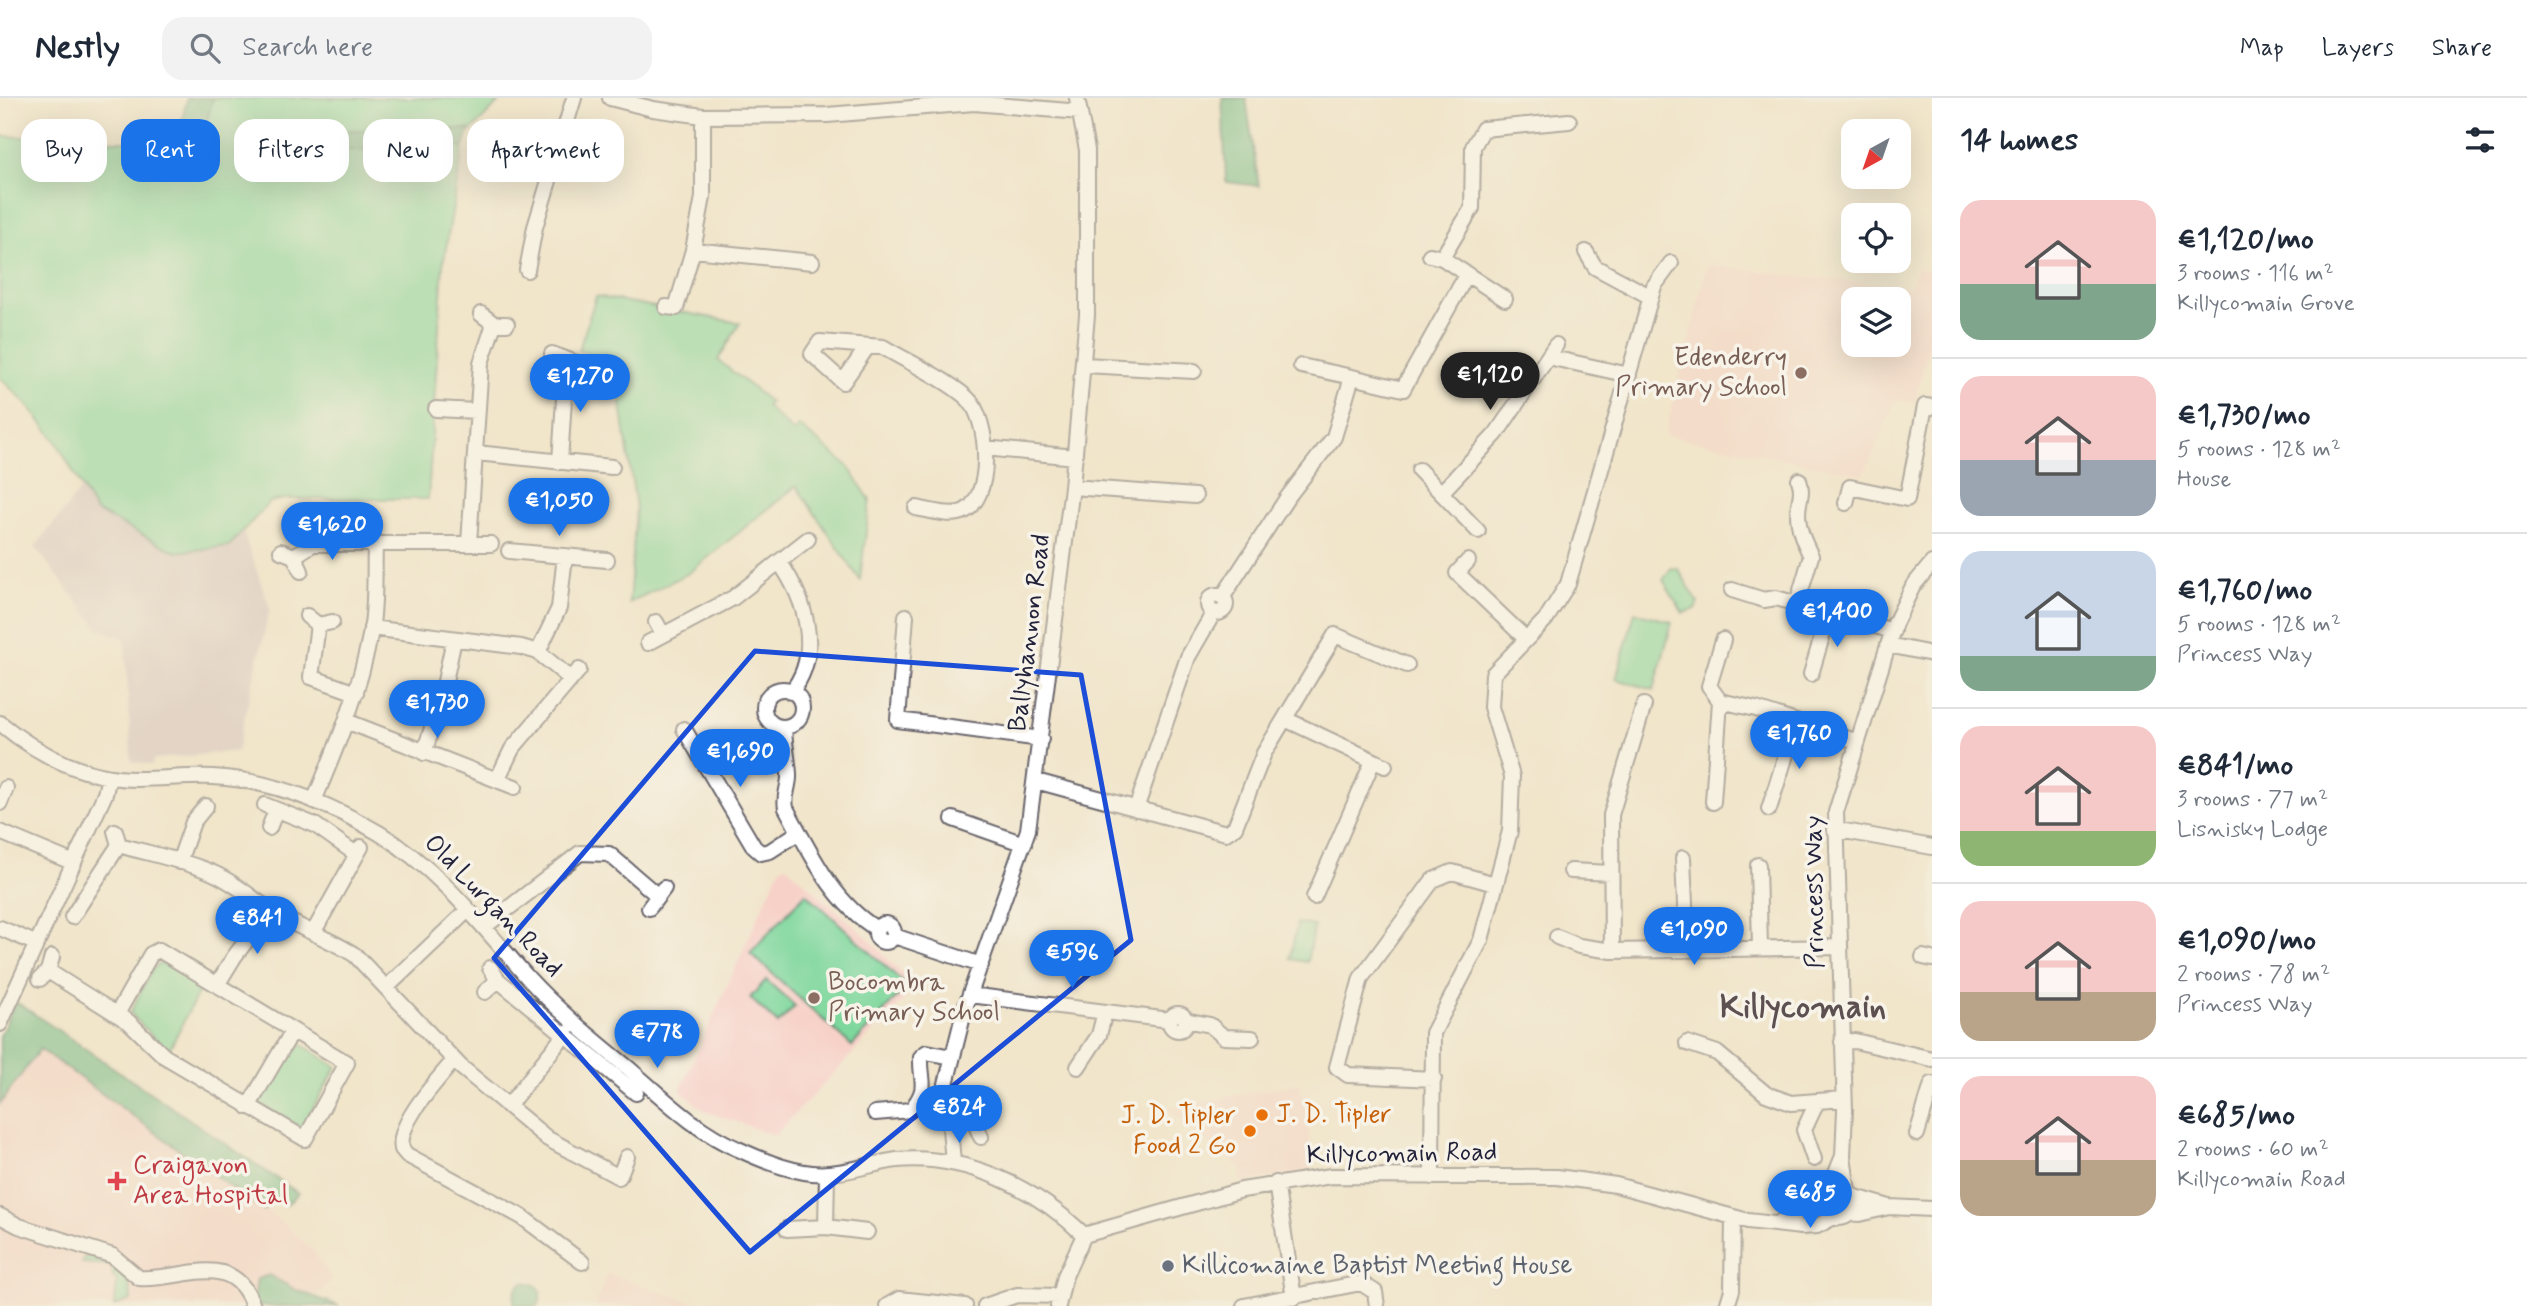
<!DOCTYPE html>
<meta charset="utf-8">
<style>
body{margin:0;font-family:Mynerve,sans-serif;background:#f2f2f3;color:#1f2937;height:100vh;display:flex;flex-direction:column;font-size:26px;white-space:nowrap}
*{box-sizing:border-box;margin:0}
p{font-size:23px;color:#747a83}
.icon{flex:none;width:38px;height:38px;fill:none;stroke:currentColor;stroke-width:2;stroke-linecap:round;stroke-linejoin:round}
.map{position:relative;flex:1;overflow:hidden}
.drawer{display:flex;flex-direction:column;background:#fff;width:595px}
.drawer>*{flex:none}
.guide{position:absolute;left:21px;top:21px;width:665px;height:63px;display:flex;gap:14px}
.needle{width:46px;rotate:220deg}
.buttons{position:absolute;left:1841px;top:21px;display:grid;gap:14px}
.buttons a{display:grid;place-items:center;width:70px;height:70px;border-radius:14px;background:#fff;box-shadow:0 7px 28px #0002;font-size:35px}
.price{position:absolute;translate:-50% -60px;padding:0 16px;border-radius:24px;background:#1a73e8;color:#fff;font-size:23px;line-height:46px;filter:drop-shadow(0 2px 4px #0008)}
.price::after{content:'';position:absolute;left:50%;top:42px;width:21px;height:16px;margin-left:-10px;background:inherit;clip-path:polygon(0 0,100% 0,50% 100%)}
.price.current{background:#222;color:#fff}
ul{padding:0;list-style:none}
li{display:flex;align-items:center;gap:21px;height:175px;padding:0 28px}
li+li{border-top:2px solid #e0e1e3}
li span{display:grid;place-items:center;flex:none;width:196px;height:140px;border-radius:21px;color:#555}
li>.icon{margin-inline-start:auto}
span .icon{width:84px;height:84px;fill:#fffc;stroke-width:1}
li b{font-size:30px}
h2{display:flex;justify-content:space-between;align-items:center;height:84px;padding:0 28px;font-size:30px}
.tag{padding:0 24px;border-radius:21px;background:#fff;box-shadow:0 7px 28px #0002;font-size:24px;line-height:63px}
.tag.current{background:#1a73e8;color:#fff}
header{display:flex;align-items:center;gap:42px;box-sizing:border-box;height:98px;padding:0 35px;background:#fff;border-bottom:2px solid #e0e1e3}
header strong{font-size:33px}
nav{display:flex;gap:38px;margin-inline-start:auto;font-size:24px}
.search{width:490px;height:63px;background:#f2f2f3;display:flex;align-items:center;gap:18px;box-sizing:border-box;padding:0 24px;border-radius:21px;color:#747a83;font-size:26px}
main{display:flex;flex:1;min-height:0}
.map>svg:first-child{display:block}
.built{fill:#f7d1c8;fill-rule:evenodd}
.industrial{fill:#d2bfc0}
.green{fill:#7ed79c;stroke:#507c6c;stroke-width:2}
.forest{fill:#66b884;stroke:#446d60;stroke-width:2}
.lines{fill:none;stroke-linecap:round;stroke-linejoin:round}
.minor-casing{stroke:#6a666d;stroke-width:18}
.minor{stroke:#fff;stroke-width:14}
.marked{fill:none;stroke:#1d4ed8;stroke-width:5;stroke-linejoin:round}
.education-dot{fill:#8d6e63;stroke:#f7f3e8;stroke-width:2.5}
.food-dot{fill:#e8710a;stroke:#f7f3e8;stroke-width:2.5}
.health-dot{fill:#e0444e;stroke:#f7f3e8;stroke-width:2.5}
.worship-dot{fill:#6b7280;stroke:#f7f3e8;stroke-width:2.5}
.labels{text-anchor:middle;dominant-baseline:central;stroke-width:7;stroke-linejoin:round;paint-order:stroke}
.education-label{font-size:26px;fill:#785e54;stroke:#f7f3e8;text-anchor:end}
.street-label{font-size:26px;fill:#22223b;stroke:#f7f3e8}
.food-label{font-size:26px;fill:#c56008;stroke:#f7f3e8;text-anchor:start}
.health-label{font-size:26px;fill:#be3a42;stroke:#f7f3e8;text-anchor:start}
.worship-label{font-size:26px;fill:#5b616d;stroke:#f7f3e8;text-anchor:start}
.district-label{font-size:33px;font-weight:bold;fill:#5d5051;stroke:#f7f3e8}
</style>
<header>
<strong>Nestly</strong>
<div class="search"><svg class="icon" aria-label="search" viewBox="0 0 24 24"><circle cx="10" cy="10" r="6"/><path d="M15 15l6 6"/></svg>Search here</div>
<nav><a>Map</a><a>Layers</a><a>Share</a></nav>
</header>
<main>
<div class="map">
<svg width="1932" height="1208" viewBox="0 0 1932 1208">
<rect width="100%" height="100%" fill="#f7f3e8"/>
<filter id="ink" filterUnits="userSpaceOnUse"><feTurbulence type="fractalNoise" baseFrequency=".0143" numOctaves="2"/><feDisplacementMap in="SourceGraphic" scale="14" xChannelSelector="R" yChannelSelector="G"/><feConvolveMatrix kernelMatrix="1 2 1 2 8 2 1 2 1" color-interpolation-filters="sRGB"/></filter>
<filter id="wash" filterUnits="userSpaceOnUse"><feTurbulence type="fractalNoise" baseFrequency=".00686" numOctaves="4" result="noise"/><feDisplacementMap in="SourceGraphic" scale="28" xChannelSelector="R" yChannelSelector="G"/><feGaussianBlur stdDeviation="1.57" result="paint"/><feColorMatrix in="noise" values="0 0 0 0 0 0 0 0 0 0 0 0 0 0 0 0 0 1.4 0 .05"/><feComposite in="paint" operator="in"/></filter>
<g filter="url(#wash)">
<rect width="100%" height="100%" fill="#f1e5cb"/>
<path class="built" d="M1707,167L1910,190L1917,170L1928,173L1932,170V236L1915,303H1895L1864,377L1665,337ZM1899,201V247H1853V201Z
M785,767L868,840L915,890L775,1037L705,1013L680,992L780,770Z
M37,937L286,1127L315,1154L331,1181L319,1196L271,1194L297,1208H0V992Z
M1299,985L1309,1023L1311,1073L1241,1084L1240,1070L1167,1011Z
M607,1175L703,1208H595Z"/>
<path class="industrial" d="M82,390L95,413L229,448L243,434L270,510L237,653L154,661L151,667L131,663L125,541L99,531L35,449Z"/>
<path class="green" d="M200,0H503L465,39L443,167L428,401H285L270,404L229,448L176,454L95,413L56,343L26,305L0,280V38L189,46Z
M596,198L740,225L718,262L770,304L766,308L793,334L799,328L848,368L870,402L860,482L796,388L689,475L629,505L636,410L615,265L579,252Z
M1671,470L1678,471L1698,504L1696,511L1683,515L1663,482Z
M1635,514L1672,524L1654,592L1616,581Z
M806,795L907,888L852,948L750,855Z
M1297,825L1314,828L1307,864L1290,861Z
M161,865L168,866L202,887L168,954L130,915L152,871Z
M766,882L795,908L778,926L750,900Z
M298,944L337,969L301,1030L260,1007V1003L291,947Z
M90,1158C113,1165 132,1176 131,1202L115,1208L117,1181L113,1180L112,1167L82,1165L84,1159Z"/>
<path class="forest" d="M187,0H213L201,43L177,45Z
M1222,0H1246L1259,88L1226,84Z
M469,31L464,49L291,54L290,33Z
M18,905L298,1095L287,1107L278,1099L264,1113L40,951L0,1006V938L14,906Z
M269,1177L296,1192L339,1208H257L254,1201L257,1181Z
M526,1184L536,1187L541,1193L540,1204L537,1208H514C514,1196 513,1188 526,1184Z"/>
</g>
<g filter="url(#ink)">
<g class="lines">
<defs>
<path id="minor" d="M610,0L653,11L703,18L827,17L974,5L1080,14
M693,152L812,164
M1586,154L1595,169L1651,199
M1430,157L1442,160L1505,201
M1442,160L1472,110L1473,49L1483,31L1569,23
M527,172L535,129L574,0
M666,209L676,210L693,152L703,99V18
M481,216L494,226H507
M868,248L843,284L812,256L820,244L883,249C908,264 946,281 967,300C990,320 995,407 959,415C947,418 928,412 916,410
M552,256L606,276
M1548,259L1629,277
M1085,267L1194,273
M1352,279L1403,291L1467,176
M436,311L477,313
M985,350L1075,359
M476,355L612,369
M560,364L565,285L571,263
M1419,372L1478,433
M1072,389L1195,398
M1441,395L1496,336L1556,247
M1846,405L1850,389L1907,401L1925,308L1932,309
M469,445L481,265L494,226
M281,453L294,458L301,473
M509,453L607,462
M294,458L313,446H491
M1468,463L1457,475L1526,541
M780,465C805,501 823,555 791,594
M1732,492L1764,502L1776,500L1893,533
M1208 506a9 9 0 1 1 18 0a9 9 0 1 1-18 0Z
M1222,500L1287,400L1334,339L1352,279L1301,268
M1797,506L1811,458C1804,444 1798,431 1798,415C1798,402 1804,396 1799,382
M307,518L318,527L332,524
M906,518L898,622L1041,641
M656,524L663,537
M318,527L311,579L356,595
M371,530L521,549L538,554L571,581
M648,545L733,500L808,441
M1888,547L1932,556
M538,554L559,510L565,458
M1811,576L1829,515
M764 610a19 19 0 1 1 38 0a19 19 0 1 1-38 0Z
M1720,603L1756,611L1858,644
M1285,621L1385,668
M346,623L515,689
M0,625C40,658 85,681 137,681C163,681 188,678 213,679C271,682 330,706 379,735C439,771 483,829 528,880C557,912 593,941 627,969C661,998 695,1033 738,1051C764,1063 799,1078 829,1075C852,1074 874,1065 897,1062C967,1056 1035,1090 1084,1137
M784,629C784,645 788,660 789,676C790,688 783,697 786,710C810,754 833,805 877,831
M684,631L754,749L761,755L770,753L799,734
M424,655L441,602L454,541
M498,680L512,651L579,572
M1036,683L1226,735L1235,729L1264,655L1335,537L1407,567
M314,703C337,648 360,593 371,533C376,505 374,475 375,446
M1713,704L1720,603L1709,588L1723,542
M0,705L6,690
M265,707L315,727L356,756
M1136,711L1188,559L1214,514
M1769,711L1796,625
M953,721L1024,746
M269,730L276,712
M1834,731L1932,749
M0,734L74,765
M119,747C150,756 184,762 213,775C236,785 252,801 273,814C299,830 328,840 355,857L461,969L548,1041L619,1079L627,1059
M1683,760L1687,852
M179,764L193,724L206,708
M1758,767L1760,850
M1571,773L1611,775
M1314,799L1373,663
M649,810L664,790
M72,819L119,747L115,733
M876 835a9 9 0 1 1 18 0a9 9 0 1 1-18 0Z
M484,829L580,755L609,756L658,798
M0,830L35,845
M313,835L361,749
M894,838L981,867
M1557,839L1579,848L1612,853L1839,849
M1612,853L1611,717L1644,607
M1923,859L1932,861
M490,870L498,882L636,995
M48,873L129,924L164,958L305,1041L347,965L159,852L151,856L117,916
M40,881L48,873L52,859
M217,887L234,859L270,812
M387,889L468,812
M485,894L498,882
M970,897L1170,922
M1170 924a8 8 0 1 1 16 0a8 8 0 1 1-16 0Z
M1185,922L1210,927L1224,939L1252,940
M0,926L105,696L109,679
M1842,944L1855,943L1932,961
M1687,945L1717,955L1766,996L1791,1005L1844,1001
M454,962C438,982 396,1025 402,1051L407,1057L522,1119L582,1164
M1078,969L1099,937L1105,914
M1434,981L1348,977L1337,969L1361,880L1433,782L1452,774L1495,786
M508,1008L566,935
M248,1009L292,934
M875,1015L911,1012C930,988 920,985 921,959L927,954L951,959
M948,1016L971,1015L981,1039
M1917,1036L1932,986
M1814,1061L1804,1032L1817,1004
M953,1064L946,986L965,910L1028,732L1072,389L1087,217V52L1077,0
M1432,1079L1433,935L1481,842L1510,733L1512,678L1491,609L1493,576L1546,521L1568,486L1654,188L1671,165
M1276,1085L1294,1200
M1824 1105a15 15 0 1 1 30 0a15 15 0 1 1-30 0Z
M1848,1093L1843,1058L1845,1012L1836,714L1895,525L1913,488L1932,465
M1828,1095L1843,1058
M1852,1098L1889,1109
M1850,1115L1859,1116L1889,1109L1932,1111
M0,1118L19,1128L113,1158L139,1180C184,1183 233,1150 253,1208
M1780,1124L1824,1102
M826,1129L827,1076
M787,1131L826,1129L867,1134
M1084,1137L1242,1092L1331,1078L1557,1079L1616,1087L1748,1123L1801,1129L1817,1128L1834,1119
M887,1208L899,1201L965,1208
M985,1208L1017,1197L1060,1198
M1058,1208L1065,1178L1084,1137
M1244,1208L1361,1185L1375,1194L1377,1208
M1727,1208L1732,1192L1733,1120"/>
</defs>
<use href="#minor" class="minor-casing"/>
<use href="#minor" class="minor"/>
</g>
</g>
<path d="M0 0H1932V1208H0ZM755,553L1081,577L1131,842L750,1154L494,860Z" fill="#f1e5cb" fill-opacity=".55" fill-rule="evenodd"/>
<path class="marked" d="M755,553L1081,577L1131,842L750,1154L494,860Z"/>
<g class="education-dot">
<circle cx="1801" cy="275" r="7"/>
<circle cx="814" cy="900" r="7"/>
</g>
<g class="food-dot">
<circle cx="1262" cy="1017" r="7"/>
<circle cx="1250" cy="1033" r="7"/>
</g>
<path class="health-dot" d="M113.5 1072.5h7v7h7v7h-7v7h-7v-7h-7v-7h7z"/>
<circle class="worship-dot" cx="1168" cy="1168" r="7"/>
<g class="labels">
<g class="education-label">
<text x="1787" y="260">Edenderry<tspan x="1787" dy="30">Primary School</tspan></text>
<text x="828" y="885" text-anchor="start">Bocombra<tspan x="828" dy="30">Primary School</tspan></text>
</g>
<g class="street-label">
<text transform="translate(1030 535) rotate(-83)">Ballyhannon Road</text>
<text transform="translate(1815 794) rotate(-91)">Princess Way</text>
<text transform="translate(493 808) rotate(46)">Old Lurgan Road</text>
<text transform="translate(1402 1056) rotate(-1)">Killycomain Road</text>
</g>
<g class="food-label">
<text x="1276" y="1017">J. D. Tipler</text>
<text x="1236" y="1018" text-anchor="end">J. D. Tipler<tspan x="1236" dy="30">Food 2 Go</tspan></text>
</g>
<g class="health-label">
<text x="133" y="1068">Craigavon<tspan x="133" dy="30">Area Hospital</tspan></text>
</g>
<g class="worship-label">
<text x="1182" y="1168">Killicomaine Baptist Meeting House</text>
</g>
<g class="district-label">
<text x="1803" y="910">Killycomain</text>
</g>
</g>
</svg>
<div class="buttons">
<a><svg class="needle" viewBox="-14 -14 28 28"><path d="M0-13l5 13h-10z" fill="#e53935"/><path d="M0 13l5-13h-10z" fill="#747a83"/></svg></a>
<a><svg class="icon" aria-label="locate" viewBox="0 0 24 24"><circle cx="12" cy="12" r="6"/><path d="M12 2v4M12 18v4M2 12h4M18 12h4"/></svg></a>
<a><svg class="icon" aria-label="layers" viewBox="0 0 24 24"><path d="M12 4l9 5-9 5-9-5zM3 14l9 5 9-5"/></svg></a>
</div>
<b class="price current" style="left:1490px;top:314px">€1,120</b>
<b class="price" style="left:580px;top:316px">€1,270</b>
<b class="price" style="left:559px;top:440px">€1,050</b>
<b class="price" style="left:332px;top:464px">€1,620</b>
<b class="price" style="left:1837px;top:551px">€1,400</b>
<b class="price" style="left:437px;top:642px">€1,730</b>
<b class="price" style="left:1799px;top:673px">€1,760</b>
<b class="price" style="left:740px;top:691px">€1,690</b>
<b class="price" style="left:257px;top:858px">€841</b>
<b class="price" style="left:1694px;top:869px">€1,090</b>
<b class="price" style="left:1072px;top:892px">€596</b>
<b class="price" style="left:657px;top:972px">€778</b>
<b class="price" style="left:959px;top:1047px">€824</b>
<b class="price" style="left:1810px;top:1132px">€685</b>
<div class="guide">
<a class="tag">Buy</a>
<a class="tag current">Rent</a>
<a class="tag">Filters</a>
<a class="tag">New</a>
<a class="tag">Apartment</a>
</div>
</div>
<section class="drawer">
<h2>14 homes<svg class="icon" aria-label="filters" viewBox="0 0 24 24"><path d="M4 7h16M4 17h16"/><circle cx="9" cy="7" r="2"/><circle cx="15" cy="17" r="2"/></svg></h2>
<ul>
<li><span style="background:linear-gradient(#f6c9c9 60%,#7fa58c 0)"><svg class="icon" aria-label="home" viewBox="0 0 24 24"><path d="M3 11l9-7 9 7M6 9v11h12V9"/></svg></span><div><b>€1,120/mo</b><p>3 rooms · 116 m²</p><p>Killycomain Grove</p></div></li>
<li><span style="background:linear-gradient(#f6c9c9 60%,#9aa5b1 0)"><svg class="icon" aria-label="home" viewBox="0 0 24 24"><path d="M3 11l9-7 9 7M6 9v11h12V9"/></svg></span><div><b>€1,730/mo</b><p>5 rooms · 128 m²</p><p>House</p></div></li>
<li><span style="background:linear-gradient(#c9d6e8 75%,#7fa58c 0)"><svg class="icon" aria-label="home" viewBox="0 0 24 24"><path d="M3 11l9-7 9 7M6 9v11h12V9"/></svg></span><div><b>€1,760/mo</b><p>5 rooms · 128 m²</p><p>Princess Way</p></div></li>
<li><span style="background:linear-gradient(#f6c9c9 75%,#8fb573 0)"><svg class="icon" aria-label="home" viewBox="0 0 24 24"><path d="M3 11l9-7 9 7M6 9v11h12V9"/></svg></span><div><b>€841/mo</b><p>3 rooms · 77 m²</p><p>Lisnisky Lodge</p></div></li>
<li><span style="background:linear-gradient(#f6c9c9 65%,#b9a48a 0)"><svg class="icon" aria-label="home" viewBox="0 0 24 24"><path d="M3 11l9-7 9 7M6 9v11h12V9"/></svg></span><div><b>€1,090/mo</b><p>2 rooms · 78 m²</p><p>Princess Way</p></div></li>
<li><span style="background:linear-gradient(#f6c9c9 60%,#b9a48a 0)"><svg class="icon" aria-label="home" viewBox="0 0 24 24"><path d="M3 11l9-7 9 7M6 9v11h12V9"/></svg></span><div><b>€685/mo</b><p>2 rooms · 60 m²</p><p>Killycomain Road</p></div></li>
</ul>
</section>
</main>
